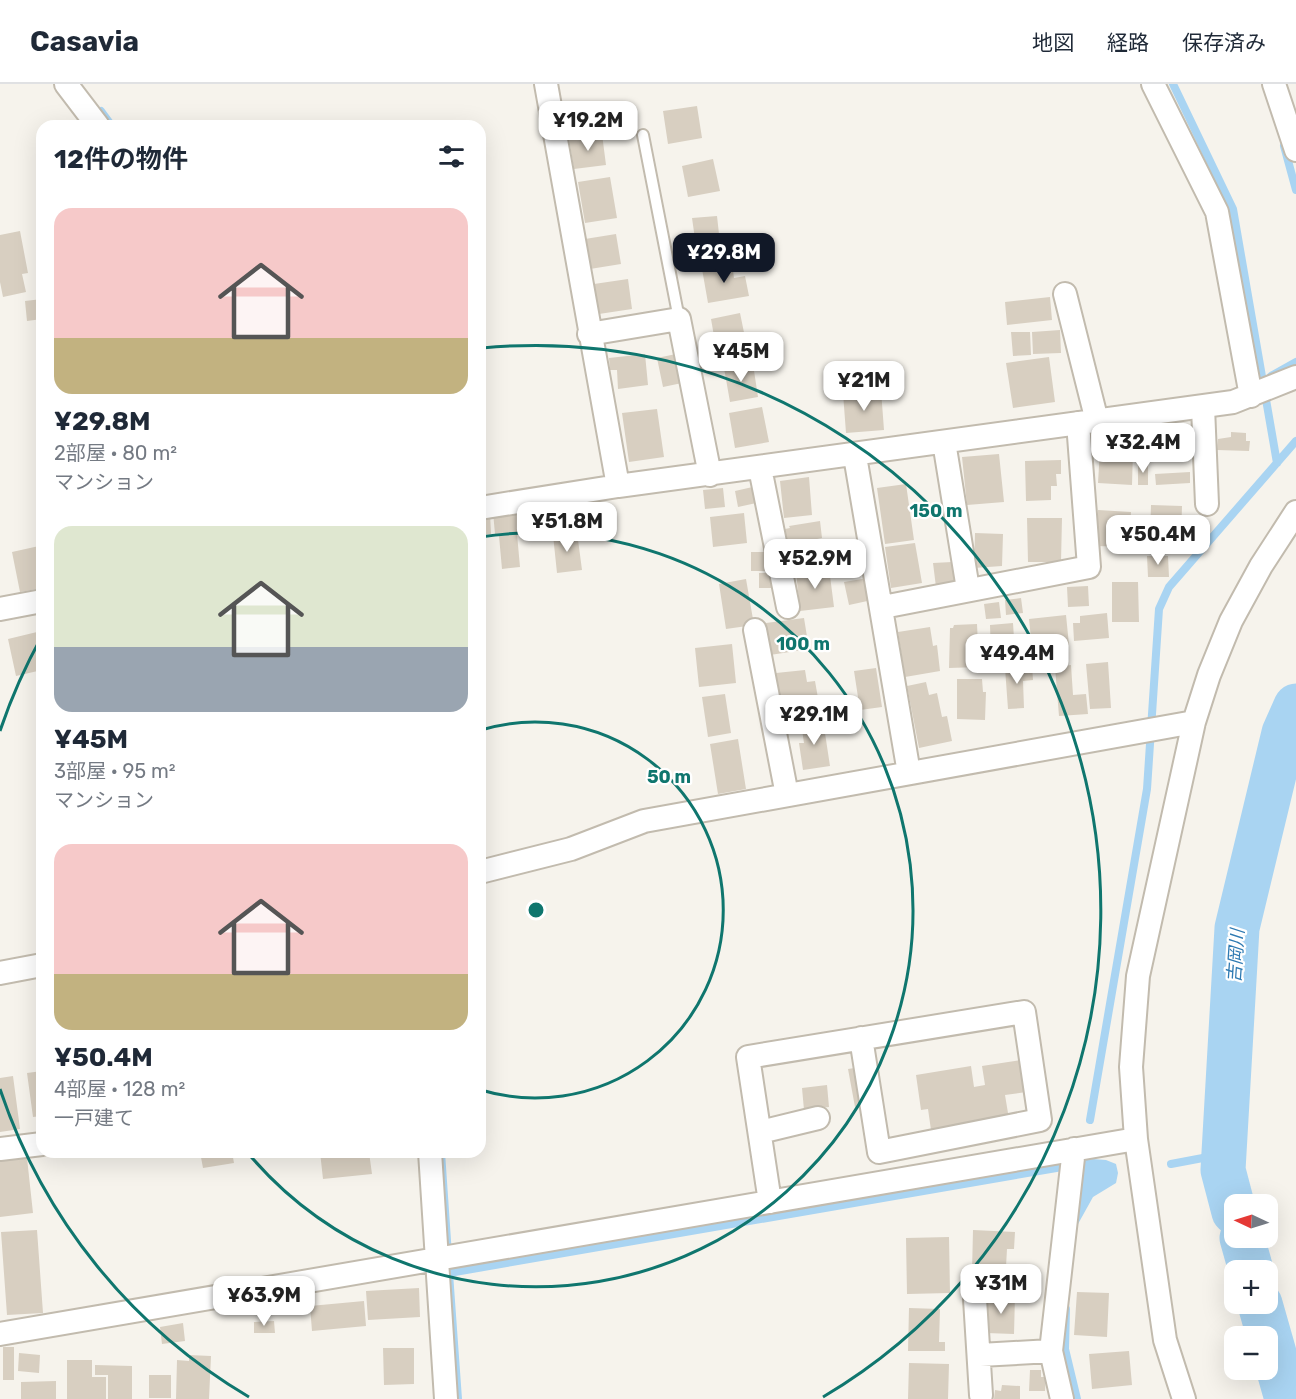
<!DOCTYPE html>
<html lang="ja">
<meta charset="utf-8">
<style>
body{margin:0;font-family:Rubik,"Noto Sans JP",sans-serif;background:#f2f2f3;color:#1f2937;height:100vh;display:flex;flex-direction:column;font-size:22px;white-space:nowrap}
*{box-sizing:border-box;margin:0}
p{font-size:20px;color:#747a83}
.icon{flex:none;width:33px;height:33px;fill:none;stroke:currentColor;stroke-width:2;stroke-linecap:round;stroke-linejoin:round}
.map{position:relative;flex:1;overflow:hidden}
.panel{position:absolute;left:36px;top:36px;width:450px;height:1038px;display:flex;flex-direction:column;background:#fff;border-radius:18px;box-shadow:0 6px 24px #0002}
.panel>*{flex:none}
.needle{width:39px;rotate:274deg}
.buttons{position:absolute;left:1224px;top:1110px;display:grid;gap:12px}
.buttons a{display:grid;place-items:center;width:54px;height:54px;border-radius:12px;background:#fff;box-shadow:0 6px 24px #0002;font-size:30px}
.price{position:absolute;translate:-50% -51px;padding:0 14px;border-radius:12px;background:#fff;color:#222;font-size:20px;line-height:39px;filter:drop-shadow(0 2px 3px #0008)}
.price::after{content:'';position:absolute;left:50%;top:36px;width:18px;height:14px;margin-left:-9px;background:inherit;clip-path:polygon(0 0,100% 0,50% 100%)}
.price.selected{background:#111827;color:#fff}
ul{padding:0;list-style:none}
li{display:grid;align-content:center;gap:12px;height:318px;padding:0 18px}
li span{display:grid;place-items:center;height:186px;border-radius:18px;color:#555}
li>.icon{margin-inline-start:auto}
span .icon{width:108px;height:108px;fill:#fffc;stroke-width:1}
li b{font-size:26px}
h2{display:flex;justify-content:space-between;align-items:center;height:72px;padding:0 18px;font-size:26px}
header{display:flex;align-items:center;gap:36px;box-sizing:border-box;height:84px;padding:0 30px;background:#fff;border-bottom:2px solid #e0e1e3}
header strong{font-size:28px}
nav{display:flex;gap:33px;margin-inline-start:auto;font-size:21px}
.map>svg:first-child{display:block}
.water{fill:#a9d4f2}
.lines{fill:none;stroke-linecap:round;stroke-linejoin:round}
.stream{stroke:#a9d4f2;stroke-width:8}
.river{stroke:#a9d4f2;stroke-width:45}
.building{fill:#d8cfc1}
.lane-casing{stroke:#c2bbae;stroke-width:14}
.street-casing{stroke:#c2bbae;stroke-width:26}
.lane{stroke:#fff;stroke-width:10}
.street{stroke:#fff;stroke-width:22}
.ring{fill:none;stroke:#0f766e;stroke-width:3}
.labels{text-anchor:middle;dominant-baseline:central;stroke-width:4.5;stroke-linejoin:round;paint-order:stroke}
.water-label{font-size:18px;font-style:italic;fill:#2e7ab2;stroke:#fff}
.centre{fill:#0f766e;stroke:#fff;stroke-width:3}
.ring-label{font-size:18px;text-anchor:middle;font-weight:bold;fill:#0f766e;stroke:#fff;stroke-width:4.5;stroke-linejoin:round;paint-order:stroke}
</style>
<header>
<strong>Casavia</strong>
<nav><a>地図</a><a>経路</a><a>保存済み</a></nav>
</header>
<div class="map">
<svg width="1296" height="1315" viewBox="0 0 1296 1315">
<rect width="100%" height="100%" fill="#f6f3ec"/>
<path class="water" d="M1093,1075L1106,1076L1116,1080L1118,1089L1116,1099L1093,1113L1078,1140L1073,1141L1079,1077Z"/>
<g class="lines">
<path class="stream" d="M1173,0L1233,125L1277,379
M101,27L112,42
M1284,62L1296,106
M1271,292L1296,278
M1090,1036L1147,705L1159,525L1169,503L1296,357
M441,1068L448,1171
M1171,1080L1224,1070
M1066,1225L1065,1265L1077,1315
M458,1315L449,1189L1068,1082"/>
<path class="river" d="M1234,1128L1223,1086L1237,844L1284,649L1296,622
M1242,1154L1251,1186
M1260,1220L1287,1315"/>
</g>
<path class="building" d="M697,22L702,54L668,60L663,27Z
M602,50L606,81L574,85L569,55Z
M713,75L720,107L688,113L682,82Z
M610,93L617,134L585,139L578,98Z
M717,132L720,159L696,162L692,134Z
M20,147L28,189L22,190L26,208L3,213L0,198V151Z
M616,150L621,180L590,185L585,155Z
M732,179L734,194L745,192L749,212L708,219L702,185Z
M628,195L632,225L599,230L594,200Z
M1050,213L1052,236L1007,241L1005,218Z
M42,215V235L27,237L25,217Z
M740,229L748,268L711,275L707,254L714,252L711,235Z
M1060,246L1061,269L1033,270L1032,248Z
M1011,248H1030L1031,271L1013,272Z
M645,270L648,301L618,305L617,286H610L609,274Z
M676,270L682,299L663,303L657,274Z
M1049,273L1055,318L1013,324L1006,279Z
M753,280L758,313L730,318L724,284Z
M901,288L902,299L857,303L856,291Z
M881,306L884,346L846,349L843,309Z
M762,323L769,358L735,364L729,329Z
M657,325L664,373L629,378L622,329Z
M1144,343L1179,345L1177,377L1142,375Z
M1106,346H1139L1138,363H1106Z
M1231,348L1246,349V357H1250L1249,367L1217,366L1218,355L1231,353Z
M1100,365L1133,366L1132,401L1098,399Z
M999,370L1004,418L967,421L962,373Z
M1061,376V390H1056L1057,402H1051V416L1026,417L1025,377Z
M1138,380H1148V401H1138Z
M1190,388V399L1156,401L1155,390Z
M809,393L812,431L784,434L780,397Z
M906,400L914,456L885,460L877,404Z
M757,402L761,418L738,423L735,407Z
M723,404L725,423L705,425L703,406Z
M1151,421L1182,422L1181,454L1150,453Z
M540,424L542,446L495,450L493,428Z
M1098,426L1131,428L1129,463L1096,462Z
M490,429L491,450L480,451V430Z
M744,429L747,459L713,463L710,433Z
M1027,434H1062L1061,478H1028Z
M820,437L822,454L817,455L821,477L790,482L785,445L790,444L789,442Z
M577,448L582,486L557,489L553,451Z
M975,449L1003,450L1002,482L974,484Z
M517,450L520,483L502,485L499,452Z
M915,459L922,499L891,504L885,463Z
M39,462L42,504L20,508L12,468Z
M751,468H769V487H751Z
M1147,472H1168L1169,493H1148Z
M952,478L955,501L936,503L933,479Z
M829,484L834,523L800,527L796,488Z
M759,489H774V504H759Z
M868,494L872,516L849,521L844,498Z
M746,495L754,541L726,545L719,500Z
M1112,498H1138L1139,538H1112Z
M1088,502L1089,522L1068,523L1067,503Z
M1021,514L1023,529L1006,531L1005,516Z
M999,518L1001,534L986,535L984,520Z
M1107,529L1109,554L1074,557L1073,539H1080V532Z
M1066,531L1069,561L1032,565L1029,535Z
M804,534L809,565L770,571L766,539Z
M1013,539L1015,570L991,572L990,541Z
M977,540L979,583L949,584L950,544H953L954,541Z
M930,543L933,562L937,561L940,587L905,593L898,548Z
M37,548L42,586L16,592L8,555Z
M732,560L736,599L699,603L695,564Z
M1108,578L1111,624L1090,625L1086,580Z
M1071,581L1073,611L1086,610L1088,630L1059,632L1055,583Z
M1032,582L1033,596L1023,597L1024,624L1008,625L1005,584Z
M876,584L882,623L860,626L854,587Z
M805,586L807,598L815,597L818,614L780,619L776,589Z
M957,595H982L983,608H986L985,636L957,635Z
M926,598L929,611L937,609L942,633L947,632L952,657L919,664L907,602Z
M725,610L731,649L708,653L702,613Z
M823,636L830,682L803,686L799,659H804L801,639Z
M738,655L746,705L718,710L710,660Z
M1021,976L1026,1008L1005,1011L1009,1035L931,1046L928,1025L921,1026L916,991L971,982L974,1003L985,1001L982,982Z
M861,983L867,1021L855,1023L848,985Z
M42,987V1032L33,1033L27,989Z
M13,992L20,1045L0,1048V994Z
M827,1001L829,1023L804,1026L802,1004Z
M200,1068H232L234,1079L203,1084Z
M320,1068H369L372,1090L323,1095Z
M27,1074L33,1129L0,1133V1076Z
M37,1146L43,1229L7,1231L1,1148Z
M973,1146L1015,1148L1014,1165H1007L1005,1201L978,1200L979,1189L972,1188Z
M949,1153L950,1209L907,1210L906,1154Z
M419,1204L420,1233L368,1236L366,1207Z
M1077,1208L1109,1209L1107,1253L1074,1251Z
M987,1212H1015L1014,1250L986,1249Z
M364,1217L366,1242L312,1247L310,1222Z
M909,1224L940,1225L939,1258H945V1267H908Z
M274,1237L275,1249H254V1238Z
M183,1239L185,1257L162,1260L160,1243Z
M3,1263H14V1296H3Z
M383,1264H414V1300L384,1301Z
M1129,1267L1132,1301L1092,1305L1089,1270Z
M19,1269L40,1271L39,1289L18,1287Z
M189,1271L211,1272L209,1315H176L177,1276L189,1277Z
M67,1276H92V1293H106V1315H67Z
M909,1279L949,1280L948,1315H908Z
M95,1281L132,1282V1315H108V1291H95Z
M1030,1286H1041V1293H1046L1045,1307H1029Z
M149,1291H171V1314H149Z
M56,1297V1315H21V1298Z
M1002,1301L1020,1302V1315H994L995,1306L1001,1307Z"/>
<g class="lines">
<defs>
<path id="lane" d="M643,51L679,235"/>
<path id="street" d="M66,0L98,42
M546,0L618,402
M1153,0L1217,128L1251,312
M1274,0L1296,66
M1065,210L1097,337
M589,250L679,235L710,391
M1203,323L1207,420
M944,358L968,505
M855,372L909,689
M760,384L788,523
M480,424L618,402L1233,318L1296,293
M883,523L1089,483L1078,339
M0,525L42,517
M755,546L787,711
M480,788L571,765L644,737L1194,638
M0,889L42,881
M760,1048L818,1034
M0,1065L42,1060
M430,1068L446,1315
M770,1118L748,973L1024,928L1040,1036L879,1068L861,954
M975,1215L981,1311
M0,1250L1136,1055
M980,1271L1051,1267
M1062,1315L1051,1267L1074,1065
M1184,1315L1165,1256L1136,1055L1131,983L1138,892L1194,638L1209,591L1231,537L1261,482L1296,428"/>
</defs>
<use href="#lane" class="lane-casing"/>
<use href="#street" class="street-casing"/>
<use href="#lane" class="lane"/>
<use href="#street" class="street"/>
</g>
<g class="ring">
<path d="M481 646A188 188 0 1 1 481 1006"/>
<path d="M480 453A377 377 0 1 1 247 1068"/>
<path d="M249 1313A565 565 0 0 1 0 1005M0 647A565 565 0 0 1 42 552M482 264A565 565 0 0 1 823 1313"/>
</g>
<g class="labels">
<g class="water-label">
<text transform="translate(1236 872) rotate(-86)">吉岡川</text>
</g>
</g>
<circle cx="536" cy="826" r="9" class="centre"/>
<g class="ring-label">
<text x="936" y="433">150 m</text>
<text x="803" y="566">100 m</text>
<text x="669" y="699">50 m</text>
</g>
</svg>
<div class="buttons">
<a><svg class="needle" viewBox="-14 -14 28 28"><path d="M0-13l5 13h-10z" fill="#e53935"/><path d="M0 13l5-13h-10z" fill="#747a83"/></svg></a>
<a>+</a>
<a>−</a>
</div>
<b class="price" style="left:588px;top:68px">¥19.2M</b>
<b class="price selected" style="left:724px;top:200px">¥29.8M</b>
<b class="price" style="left:741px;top:299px">¥45M</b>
<b class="price" style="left:864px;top:328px">¥21M</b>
<b class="price" style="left:1143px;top:390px">¥32.4M</b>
<b class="price" style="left:567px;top:469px">¥51.8M</b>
<b class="price" style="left:1158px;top:482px">¥50.4M</b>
<b class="price" style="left:815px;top:506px">¥52.9M</b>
<b class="price" style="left:1017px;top:601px">¥49.4M</b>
<b class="price" style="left:814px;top:662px">¥29.1M</b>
<b class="price" style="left:1001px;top:1231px">¥31M</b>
<b class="price" style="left:264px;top:1243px">¥63.9M</b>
<section class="panel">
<h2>12件の物件<svg class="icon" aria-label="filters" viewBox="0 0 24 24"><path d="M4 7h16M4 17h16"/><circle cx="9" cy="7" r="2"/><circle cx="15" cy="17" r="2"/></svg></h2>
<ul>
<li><span style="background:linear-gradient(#f6c9c9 70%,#c2b280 0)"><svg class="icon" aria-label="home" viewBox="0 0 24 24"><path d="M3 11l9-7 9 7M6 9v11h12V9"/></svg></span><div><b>¥29.8M</b><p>2部屋 · 80 m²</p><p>マンション</p></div></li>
<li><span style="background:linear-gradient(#dfe7d0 65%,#9aa5b1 0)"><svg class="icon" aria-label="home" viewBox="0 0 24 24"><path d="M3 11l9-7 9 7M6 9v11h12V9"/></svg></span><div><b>¥45M</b><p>3部屋 · 95 m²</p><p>マンション</p></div></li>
<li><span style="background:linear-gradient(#f6c9c9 70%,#c2b280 0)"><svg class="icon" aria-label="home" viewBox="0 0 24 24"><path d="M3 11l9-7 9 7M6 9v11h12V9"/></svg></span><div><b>¥50.4M</b><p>4部屋 · 128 m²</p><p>一戸建て</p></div></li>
</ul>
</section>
</div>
